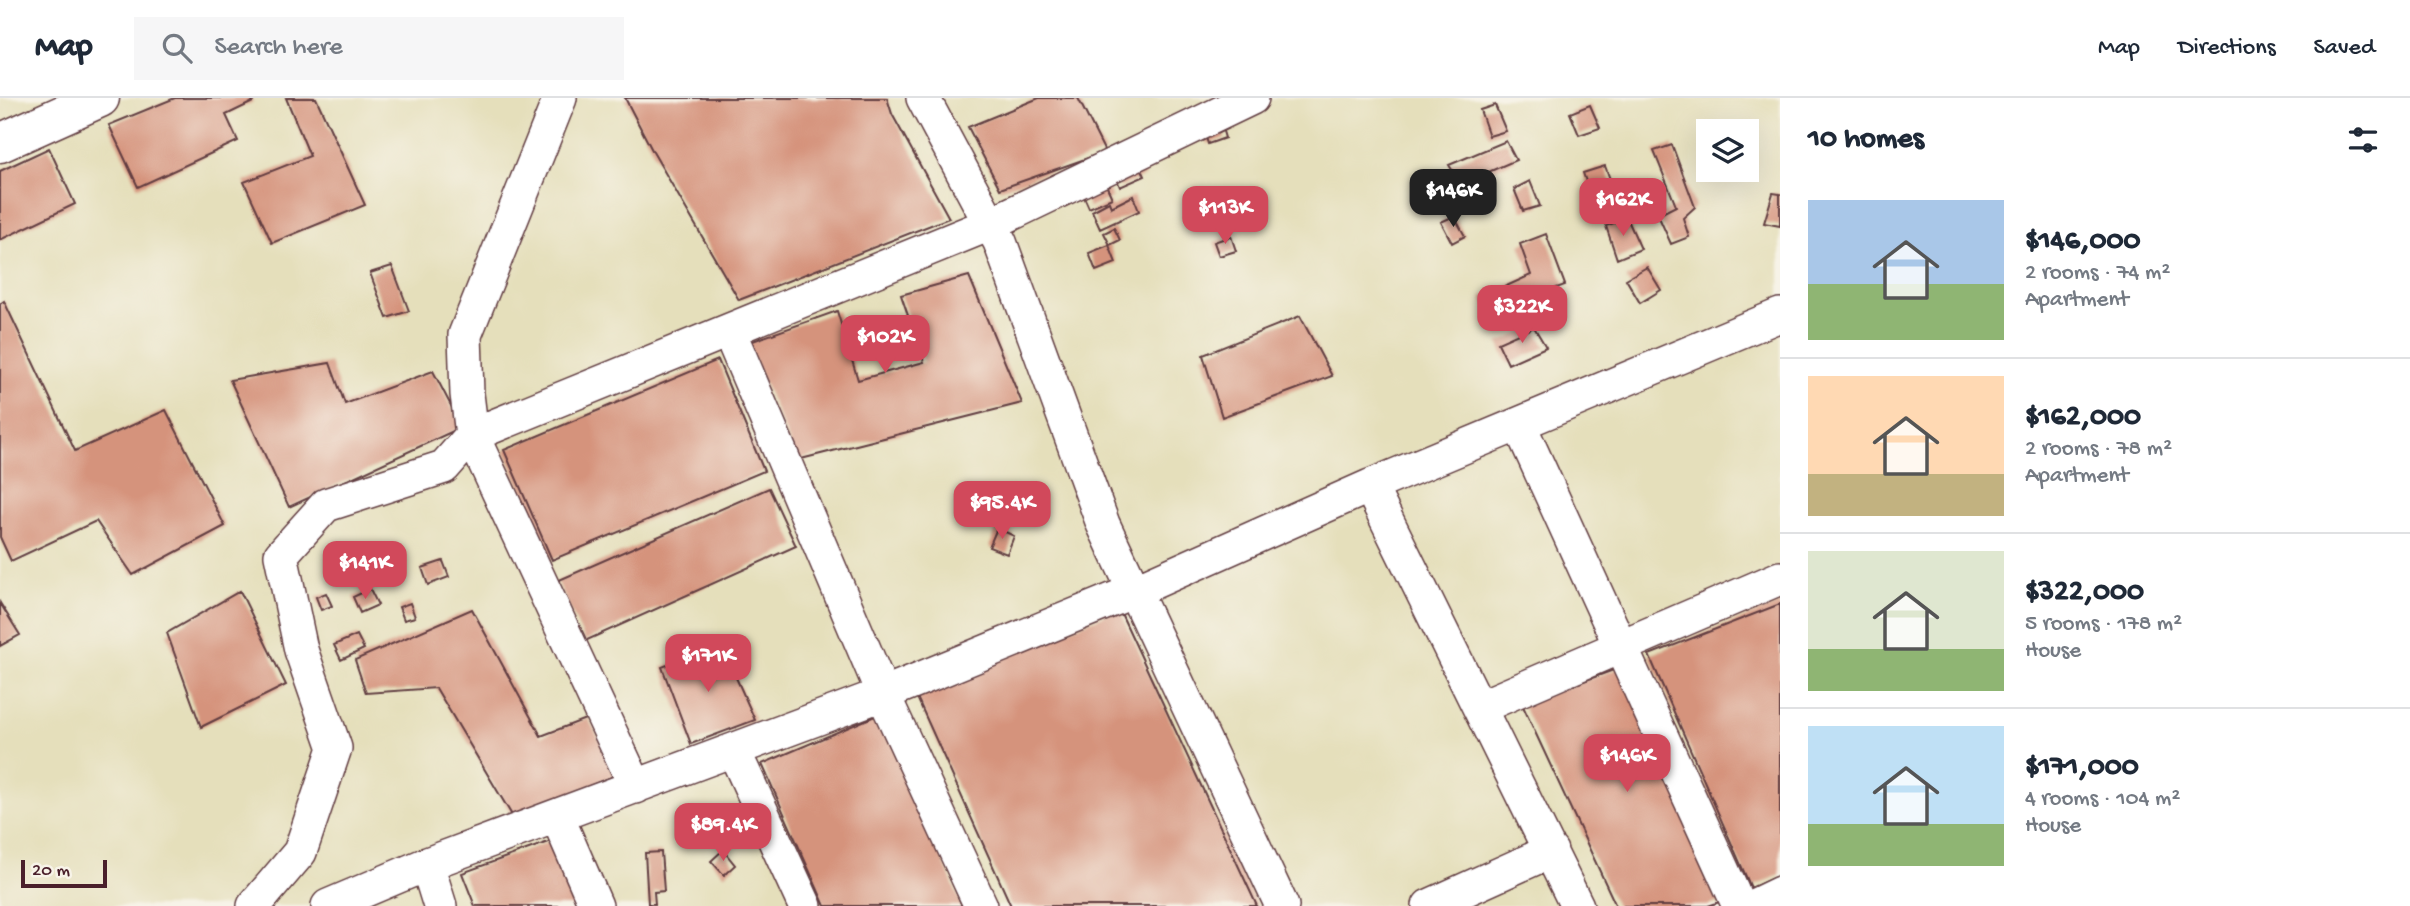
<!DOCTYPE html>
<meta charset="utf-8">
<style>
body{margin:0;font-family:"Gochi Hand",sans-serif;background:#f6f6f7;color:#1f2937;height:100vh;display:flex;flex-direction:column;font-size:26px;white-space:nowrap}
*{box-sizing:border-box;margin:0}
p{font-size:23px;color:#747a83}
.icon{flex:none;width:38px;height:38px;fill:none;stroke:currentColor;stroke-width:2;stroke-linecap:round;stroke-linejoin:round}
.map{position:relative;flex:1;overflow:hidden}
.details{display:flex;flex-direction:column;background:#fff;width:630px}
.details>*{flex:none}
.buttons{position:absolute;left:1696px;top:21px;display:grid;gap:14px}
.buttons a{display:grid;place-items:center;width:63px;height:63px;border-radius:0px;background:#fff;box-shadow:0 7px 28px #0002;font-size:35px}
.scale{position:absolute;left:21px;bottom:18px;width:86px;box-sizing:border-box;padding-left:7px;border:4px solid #4a1f2b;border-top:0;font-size:19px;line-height:24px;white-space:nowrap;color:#4a1f2b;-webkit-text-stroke:5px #f7f3e8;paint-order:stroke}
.price{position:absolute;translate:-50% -60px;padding:0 16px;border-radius:14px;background:#d1495b;color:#fff;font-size:23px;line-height:46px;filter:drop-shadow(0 2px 4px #0008)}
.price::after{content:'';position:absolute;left:50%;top:42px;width:21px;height:16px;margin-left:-10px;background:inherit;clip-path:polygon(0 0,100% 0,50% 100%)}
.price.on{background:#222;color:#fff}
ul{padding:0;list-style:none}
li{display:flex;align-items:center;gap:21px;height:175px;padding:0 28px}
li+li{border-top:2px solid #e0e1e3}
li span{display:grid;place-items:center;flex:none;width:196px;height:140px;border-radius:0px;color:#555}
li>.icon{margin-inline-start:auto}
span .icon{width:84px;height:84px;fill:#fffc;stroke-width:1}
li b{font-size:30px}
h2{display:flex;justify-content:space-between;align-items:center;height:84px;padding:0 28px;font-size:30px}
header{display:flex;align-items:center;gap:42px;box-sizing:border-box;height:98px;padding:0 35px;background:#fff;border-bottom:2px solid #e0e1e3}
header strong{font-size:33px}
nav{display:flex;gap:38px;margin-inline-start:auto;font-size:24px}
.search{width:490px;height:63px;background:#f6f6f7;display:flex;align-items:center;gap:18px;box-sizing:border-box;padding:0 24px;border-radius:0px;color:#747a83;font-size:26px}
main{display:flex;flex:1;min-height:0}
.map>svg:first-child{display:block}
.building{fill:#d5937c}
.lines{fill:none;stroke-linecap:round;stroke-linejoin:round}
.minor-casing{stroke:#613c41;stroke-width:36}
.tertiary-casing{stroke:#613c41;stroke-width:41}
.minor{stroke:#fff;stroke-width:33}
.tertiary{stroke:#fff;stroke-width:38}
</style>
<header>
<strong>Map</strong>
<div class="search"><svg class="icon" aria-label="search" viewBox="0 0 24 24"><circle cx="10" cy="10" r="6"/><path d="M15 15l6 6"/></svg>Search here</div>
<nav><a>Map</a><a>Directions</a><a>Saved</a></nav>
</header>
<main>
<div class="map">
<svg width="1780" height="808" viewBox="0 0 1780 808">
<rect width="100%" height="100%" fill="#f7f3e8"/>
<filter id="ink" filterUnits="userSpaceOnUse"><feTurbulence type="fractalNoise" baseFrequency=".0143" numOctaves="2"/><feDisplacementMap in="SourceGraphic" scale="14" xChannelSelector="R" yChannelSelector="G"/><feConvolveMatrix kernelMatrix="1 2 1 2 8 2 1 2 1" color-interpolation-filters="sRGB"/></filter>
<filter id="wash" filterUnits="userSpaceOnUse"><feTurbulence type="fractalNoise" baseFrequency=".00686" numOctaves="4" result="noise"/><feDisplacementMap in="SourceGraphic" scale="28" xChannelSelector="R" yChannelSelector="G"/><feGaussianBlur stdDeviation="1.57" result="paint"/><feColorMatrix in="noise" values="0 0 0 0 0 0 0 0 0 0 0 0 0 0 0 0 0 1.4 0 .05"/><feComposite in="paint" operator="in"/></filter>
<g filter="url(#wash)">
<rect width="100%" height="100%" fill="#e5dfbb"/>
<g id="blocks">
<path class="building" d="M175,0H251L253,4L226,17L238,43L138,89L109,27Z
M286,0H316L365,107L272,145L244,84L310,58Z
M625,0H887L892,16L949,120L739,202L653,54Z
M1039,0H1078L1105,54L1000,91L968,29Z
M1495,7L1506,33L1489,38L1480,12Z
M1590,7L1600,30L1579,37L1570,15Z
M1222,30L1225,40L1208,46L1205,36Z
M1506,43L1516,62L1461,86L1449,67Z
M1672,47L1695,109L1683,120L1689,139L1671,146L1658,117L1676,108L1654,53Z
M49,50L75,106L0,142V73Z
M1140,67L1145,78L1120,89L1115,77Z
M1605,68L1613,89L1590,95L1583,75Z
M1104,82L1112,100L1089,110L1081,92Z
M1530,83L1540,108L1523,113L1514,91Z
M1773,95L1780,96V128L1764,125Z
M1133,98L1139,113L1100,131L1092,113L1109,104L1111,109Z
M1454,118L1465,138L1452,145L1441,124Z
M1627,120L1641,151L1617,161L1606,128Z
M1114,130L1120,142L1110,147L1104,135Z
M1546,136L1565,187L1489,214L1482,199L1531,177L1520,146Z
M1231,138L1236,153L1219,158L1214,144Z
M1109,147L1116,165L1096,173L1089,155Z
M392,168L409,213L387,220L370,175Z
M1647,169L1661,192L1640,205L1626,181Z
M969,178L1022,305L797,362L747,245L837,213L858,282L924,264L901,197Z
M4,203L75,353L166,312L225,428L133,477L96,423L11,463L0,439V206Z
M1300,218L1332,278L1222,319L1203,257Z
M1534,229L1546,249L1508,266L1498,245Z
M718,262L764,373L552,462L504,352Z
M330,265L345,306L433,273L462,329L289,409L230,282Z
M769,390L796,448L585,543L557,483Z
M997,430L1014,438L1007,456L989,449Z
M443,463L449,479L428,487L422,470Z
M370,491L378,507L360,515L353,499Z
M240,493L286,587L201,629L167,535Z
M326,495L332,508L321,512L316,499Z
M0,505L20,537L0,548Z
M410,505L415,519L404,522L399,509Z
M1780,506V777L1751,790L1649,557Z
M472,511L541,638L588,620L619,676L513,719L436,590L366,595L355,562Z
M1119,511L1257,808H1011L915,595Z
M357,537L364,551L341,562L334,547Z
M721,546L755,622L691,646L662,569Z
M1627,567L1734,799L1708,808H1616L1522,606Z
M882,615L962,808H825L762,666Z
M551,743L579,808H475L462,775Z
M723,752L735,767L724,777L711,763Z
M661,754L664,793L654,794L655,806H648L645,755Z"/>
</g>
</g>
<g filter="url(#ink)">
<use href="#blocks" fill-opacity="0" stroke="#613c41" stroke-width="2"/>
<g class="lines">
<defs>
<path id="minor" d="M923,0L1000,144L1103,426L1282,808
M729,233L883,596L1134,493L1370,388L1780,217
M1519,326L1739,808
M1370,388L1577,808
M1480,609L1780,480
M734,653L805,808
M636,689L472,337L990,126L1252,0
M557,718L596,808
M427,766L440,808
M254,808L300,754L335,650L301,552L281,457L326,407L444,369L472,337L467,296L465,237L560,0
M328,808L427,766L883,596L981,808
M1429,808L1551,753
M1753,808L1780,795"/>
<path id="tertiary" d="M0,45L100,0"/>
</defs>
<use href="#minor" class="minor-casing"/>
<use href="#tertiary" class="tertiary-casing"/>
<use href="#minor" class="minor"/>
<use href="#tertiary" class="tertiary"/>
</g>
</g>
</svg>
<div class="buttons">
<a><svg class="icon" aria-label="layers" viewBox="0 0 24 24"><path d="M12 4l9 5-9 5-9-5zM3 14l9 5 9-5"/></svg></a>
</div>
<div class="scale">20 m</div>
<b class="price on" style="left:1453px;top:131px">$146K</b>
<b class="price" style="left:1623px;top:140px">$162K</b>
<b class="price" style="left:1225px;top:148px">$113K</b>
<b class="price" style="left:1522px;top:247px">$322K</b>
<b class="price" style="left:885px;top:277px">$102K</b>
<b class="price" style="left:1002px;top:443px">$95.4K</b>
<b class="price" style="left:365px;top:503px">$141K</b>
<b class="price" style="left:708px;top:596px">$171K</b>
<b class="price" style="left:1627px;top:696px">$146K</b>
<b class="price" style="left:723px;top:765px">$89.4K</b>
</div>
<section class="details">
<h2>10 homes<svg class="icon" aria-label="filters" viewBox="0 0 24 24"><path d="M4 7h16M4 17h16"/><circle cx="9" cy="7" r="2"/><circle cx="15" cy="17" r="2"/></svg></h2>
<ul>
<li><span style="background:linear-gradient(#a9c7e8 60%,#8fb573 0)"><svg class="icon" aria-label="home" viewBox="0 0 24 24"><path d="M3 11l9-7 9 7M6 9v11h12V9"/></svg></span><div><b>$146,000</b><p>2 rooms · 74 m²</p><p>Apartment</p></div></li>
<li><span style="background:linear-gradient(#ffd9b3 70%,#c2b280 0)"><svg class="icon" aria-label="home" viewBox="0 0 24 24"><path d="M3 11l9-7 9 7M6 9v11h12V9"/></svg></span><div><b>$162,000</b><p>2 rooms · 78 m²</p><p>Apartment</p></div></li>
<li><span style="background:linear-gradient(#dfe7d0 70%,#8fb573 0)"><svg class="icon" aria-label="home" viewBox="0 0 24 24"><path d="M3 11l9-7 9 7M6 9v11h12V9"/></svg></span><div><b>$322,000</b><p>5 rooms · 178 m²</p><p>House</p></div></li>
<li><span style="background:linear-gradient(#bfe0f5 70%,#8fb573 0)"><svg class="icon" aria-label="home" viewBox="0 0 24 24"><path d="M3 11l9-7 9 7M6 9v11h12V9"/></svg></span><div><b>$171,000</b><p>4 rooms · 104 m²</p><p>House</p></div></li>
</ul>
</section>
</main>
